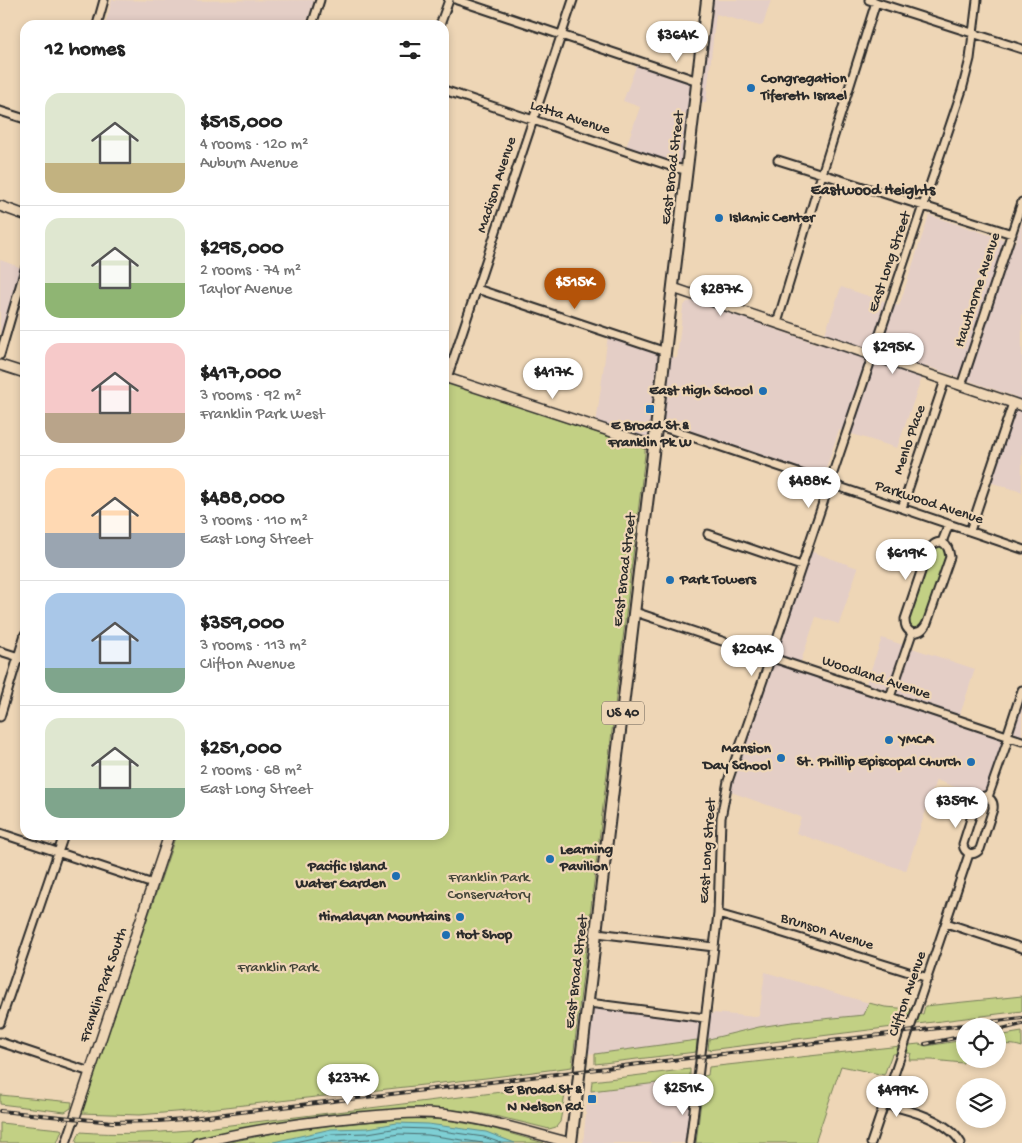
<!DOCTYPE html>
<meta charset="utf-8">
<style>
body{margin:0;font-family:"Gochi Hand",sans-serif;background:#f6f6f6;color:#222;height:100vh;display:flex;flex-direction:column;font-size:19px;white-space:nowrap}
*{box-sizing:border-box;margin:0}
p{font-size:16px;color:#767676}
.icon{flex:none;width:28px;height:28px;fill:none;stroke:currentColor;stroke-width:2;stroke-linecap:round;stroke-linejoin:round}
.map{position:relative;flex:1;overflow:hidden}
.panel{position:absolute;left:20px;top:20px;width:429px;height:820px;display:flex;flex-direction:column;background:#fff;border-radius:15px;box-shadow:0 2px 8px #0003}
.panel>*{flex:none}
.fabs{position:absolute;left:956px;top:1018px;display:grid;gap:10px}
.fabs a{display:grid;place-items:center;width:50px;height:50px;border-radius:50%;background:#fff;box-shadow:0 2px 8px #0003;font-size:25px}
.price{position:absolute;translate:-50% -42px;padding:0 11px;border-radius:18px;background:#fff;color:#222;font-size:16px;line-height:32px;filter:drop-shadow(0 1px 2px #0008)}
.price::after{content:'';position:absolute;left:50%;top:30px;width:15px;height:11px;margin-left:-8px;background:inherit;clip-path:polygon(0 0,100% 0,50% 100%)}
.price.on{background:#b45309;color:#fff}
ul{padding:0;list-style:none}
li{display:flex;align-items:center;gap:15px;height:125px;padding:0 25px}
li+li{border-top:1px solid #e0e0e0}
li span{display:grid;place-items:center;flex:none;width:140px;height:100px;border-radius:15px;color:#555}
li>.icon{margin-inline-start:auto}
span .icon{width:60px;height:60px;fill:#fffc;stroke-width:1}
li b{font-size:21px}
h2{display:flex;justify-content:space-between;align-items:center;height:60px;padding:0 25px;font-size:21px}
.map>svg:first-child{display:block}
.built{fill:#e4cec6}
.green{fill:#c2d084;stroke:#767e58}
.water{fill:#7ecfd4;stroke:#5d8d90}
.lines{fill:none;stroke-linecap:round;stroke-linejoin:round}
.shore{stroke:#4c6d6f;stroke-width:1}
.minor-casing{stroke:#2b2b2b;stroke-width:11}
.tertiary-casing{stroke:#2b2b2b;stroke-width:12}
.secondary-casing{stroke:#2b2b2b;stroke-width:12}
.primary-casing{stroke:#2b2b2b;stroke-width:14}
.minor{stroke:#eed6b6;stroke-width:7}
.tertiary{stroke:#eed6b6;stroke-width:9}
.secondary{stroke:#eed6b6;stroke-width:9}
.primary{stroke:#eed6b6;stroke-width:10}
.rail-casing{stroke:#2b2b2b;stroke-width:4}
.rail{stroke:#eed6b6;stroke-width:2;stroke-dasharray:5.5;stroke-linecap:butt}
.poi-dot{fill:#1f6fb2;stroke:#eed6b6;stroke-width:2}
.labels{text-anchor:middle;dominant-baseline:central;stroke-width:4.5;stroke-linejoin:round;paint-order:stroke}
.shield{fill:#eed6b6;stroke:#665e55;stroke-width:1}
.shield-label{font-size:14px;font-weight:bold;fill:#2b2b2b}
.poi-label{font-size:15px;font-weight:bold;fill:#2b2b2b;stroke:#eed6b6;text-anchor:start}
.street-label{font-size:15px;fill:#2b2b2b;stroke:#eed6b6}
.park-label{font-size:15px;fill:#424438;stroke:#eed6b6}
.neighbourhood-label{font-size:16px;font-weight:bold;fill:#2b2b2b;stroke:#eed6b6}
</style>
<div class="map">
<svg width="1022" height="1143" viewBox="0 0 1022 1143">
<rect width="100%" height="100%" fill="#eed6b6"/>
<filter id="ink" filterUnits="userSpaceOnUse"><feTurbulence type="fractalNoise" baseFrequency=".02" numOctaves="2"/><feDisplacementMap in="SourceGraphic" scale="10" xChannelSelector="R" yChannelSelector="G"/><feConvolveMatrix kernelMatrix="1 2 1 2 8 2 1 2 1" color-interpolation-filters="sRGB"/></filter>
<g filter="url(#ink)">
<path class="built" d="M112,0L168,1L314,0L306,25H105Z
M708,0H771L763,25L760,26L716,14L706,103L696,102L687,172L625,150L640,107L623,101L638,61L698,80Z
M929,215L1015,243L1022,222V492L989,482L1016,397L926,366L897,448L839,430L825,472L821,475L671,424L645,449L641,447L595,431L608,335L677,358L683,307L687,302L694,301L821,345L841,287L899,306Z
M0,260L25,269L0,356Z
M807,550L858,568L839,624L816,617L799,667L864,689L882,638L975,669L958,721L1005,736L1022,685V742L1010,738L990,800L936,780L906,871L796,833L801,817L728,791Z
M765,972L869,1003L865,1015L792,1022L759,1027L709,1039L595,1054L574,1052L580,1001L701,1016L714,1013L756,1017L759,1016Z
M704,1076L696,1143H583L588,1092Z"/>
<path class="green" d="M444,382L641,447L645,449V454L572,1067L486,1078L199,1110L139,1115L81,1113L176,835H444Z
M939,546L942,547L946,551L947,556L922,627C918,629 914,630 910,626L908,621L932,551L936,547Z
M1022,996V1011L708,1050L709,1039L759,1027L792,1022L864,1015L869,1003L885,1007L912,1009L911,1014H923L925,1006Z
M1022,1032V1047C1014,1044 1006,1044 998,1046V1036Z
M697,1040L696,1052L595,1064V1054Z
M965,1040V1059H966L963,1063L932,1060H909L911,1053L892,1054L884,1075L841,1066L815,1143H696L704,1076L708,1075L709,1067L919,1044L926,1046Z
M690,1069V1079L591,1091L592,1081Z
M567,1084L560,1122L556,1127L549,1129C506,1118 463,1107 418,1109L231,1133L183,1143H77L76,1141L80,1132C117,1135 152,1133 189,1130Z
M0,1095L72,1102L71,1108L65,1112L0,1104Z
M406,1118L446,1120L487,1127L544,1143H225L280,1132L335,1125Z
M0,1123L60,1129L62,1130L57,1143H0Z"/>
<path class="water" d="M397,1123L428,1124L486,1132L515,1143H269L331,1129L368,1128Z"/>
<g class="lines">
<path class="shore" d="M290,1143L332,1134L368,1133L398,1128L428,1129L484,1137L501,1143
M321,1143L333,1141L369,1139L399,1134L428,1135L483,1143"/>
<defs>
<path id="minor" d="M457,0L698,81
M869,0L1022,49
M97,25L104,0
M312,25L320,0
M440,25L449,0
M444,90L676,168L687,170
M0,111L25,119
M778,160L1012,234
M477,289L666,352
M777,323L822,174L876,2
M0,355L25,269
M447,378L573,0
M961,386L1022,202
M657,425L1022,549
M902,508L945,380
M970,531L1013,403
M708,534L801,566
M942,542L949,524
M635,612L1022,741
M912,633C920,632 923,631 927,623L950,557C949,550 948,546 942,542
M912,633C906,629 905,626 905,619L928,551C932,545 935,542 942,542
M0,651L25,659
M890,697L912,633
M0,717L25,634
M1007,736L1022,690
M984,796C991,798 994,802 993,809L980,849C974,857 964,854 963,844L976,803L979,798Z
M988,797L1009,737
M0,833L153,884
M718,914L770,929L928,978
M946,923L1022,948
M597,933L714,947
M589,1003L705,1018
M0,1023L64,835
M0,1042L90,1072
M884,1104C909,1110 947,1119 961,1143
M66,1143L74,1120
M690,1143L718,914L721,818L728,781L771,657L962,90L970,59L977,0
M871,1143L969,854"/>
<path id="tertiary" d="M0,206L25,215
M0,365L25,373
M444,377L655,446
M74,1120L169,835"/>
<path id="secondary" d="M673,288L1022,406
M197,1143C250,1130 304,1122 358,1117C386,1115 413,1111 441,1114C485,1118 528,1132 571,1143"/>
<path id="primary" d="M571,1143L707,0"/>
</defs>
<use href="#minor" class="minor-casing"/>
<use href="#tertiary" class="tertiary-casing"/>
<use href="#secondary" class="secondary-casing"/>
<use href="#primary" class="primary-casing"/>
<use href="#minor" class="minor"/>
<use href="#tertiary" class="tertiary"/>
<use href="#secondary" class="secondary"/>
<use href="#primary" class="primary"/>
<defs>
<path id="rail" d="M998,1030L1022,1024
M925,1044L965,1036
M0,1111L112,1122L158,1121L183,1119L1022,1018"/>
</defs>
<use href="#rail" class="rail-casing"/>
<use href="#rail" class="rail"/>
</g>
</g>
<g class="poi-dot">
<circle cx="751" cy="88" r="5"/>
<circle cx="719" cy="218" r="5"/>
<circle cx="763" cy="391" r="5"/>
<rect x="645" y="404" width="10" height="10" rx="2.5"/>
<circle cx="670" cy="580" r="5"/>
<circle cx="889" cy="740" r="5"/>
<circle cx="781" cy="758" r="5"/>
<circle cx="971" cy="762" r="5"/>
<circle cx="550" cy="859" r="5"/>
<circle cx="396" cy="876" r="5"/>
<circle cx="460" cy="917" r="5"/>
<circle cx="446" cy="935" r="5"/>
<rect x="587" y="1094" width="10" height="10" rx="2.5"/>
</g>
<g class="labels">
<rect class="shield" x="602" y="701.5" width="42" height="23" rx="4"/>
<g class="shield-label">
<text x="623" y="713">US 40</text>
</g>
<g class="poi-label">
<text x="761" y="79">Congregation<tspan x="761" dy="17">Tifereth Israel</tspan></text>
<text x="729" y="218">Islamic Center</text>
<text x="753" y="391" text-anchor="end">East High School</text>
<text x="650" y="426" text-anchor="middle">E Broad St &amp;<tspan x="650" dy="17">Franklin Pk W</tspan></text>
<text x="680" y="580">Park Towers</text>
<text x="899" y="740">YMCA</text>
<text x="771" y="749" text-anchor="end">Mansion<tspan x="771" dy="17">Day School</tspan></text>
<text x="961" y="762" text-anchor="end">St. Phillip Episcopal Church</text>
<text x="560" y="850">Learning<tspan x="560" dy="17">Pavilion</tspan></text>
<text x="386" y="867" text-anchor="end">Pacific Island<tspan x="386" dy="17">Water Garden</tspan></text>
<text x="450" y="917" text-anchor="end">Himalayan Mountains</text>
<text x="456" y="935">Hot Shop</text>
<text x="582" y="1090" text-anchor="end">E Broad St &amp;<tspan x="582" dy="17">N Nelson Rd</tspan></text>
</g>
<g class="street-label">
<text transform="translate(570 118) rotate(18)">Latta Avenue</text>
<text transform="translate(673 168) rotate(-83)">East Broad Street</text>
<text transform="translate(497 185) rotate(-72)">Madison Avenue</text>
<text transform="translate(890 262) rotate(-71)">East Long Street</text>
<text transform="translate(978 290) rotate(-72)">Hawthorne Avenue</text>
<text transform="translate(910 440) rotate(-71)">Menlo Place</text>
<text transform="translate(929 503) rotate(18)">Parkwood Avenue</text>
<text transform="translate(625 570) rotate(-83)">East Broad Street</text>
<text transform="translate(876 678) rotate(18)">Woodland Avenue</text>
<text transform="translate(708 851) rotate(-86)">East Long Street</text>
<text transform="translate(827 932) rotate(17)">Brunson Avenue</text>
<text transform="translate(577 972) rotate(-83)">East Broad Street</text>
<text transform="translate(104 985) rotate(-71)">Franklin Park South</text>
<text transform="translate(908 994) rotate(-71)">Clifton Avenue</text>
</g>
<g class="park-label">
<text x="489" y="878">Franklin Park<tspan x="489" dy="17">Conservatory</tspan></text>
<text x="278" y="968">Franklin Park</text>
</g>
<g class="neighbourhood-label">
<text x="873" y="191">Eastwood Heights</text>
</g>
</g>
</svg>
<div class="fabs">
<a><svg class="icon" aria-label="locate" viewBox="0 0 24 24"><circle cx="12" cy="12" r="6"/><path d="M12 2v4M12 18v4M2 12h4M18 12h4"/></svg></a>
<a><svg class="icon" aria-label="layers" viewBox="0 0 24 24"><path d="M12 4l9 5-9 5-9-5zM3 14l9 5 9-5"/></svg></a>
</div>
<b class="price" style="left:677px;top:63px">$364K</b>
<b class="price on" style="left:575px;top:310px">$515K</b>
<b class="price" style="left:721px;top:317px">$287K</b>
<b class="price" style="left:893px;top:375px">$295K</b>
<b class="price" style="left:553px;top:400px">$417K</b>
<b class="price" style="left:809px;top:509px">$488K</b>
<b class="price" style="left:906px;top:581px">$619K</b>
<b class="price" style="left:752px;top:677px">$204K</b>
<b class="price" style="left:956px;top:829px">$359K</b>
<b class="price" style="left:348px;top:1106px">$237K</b>
<b class="price" style="left:683px;top:1116px">$251K</b>
<b class="price" style="left:897px;top:1118px">$499K</b>
<section class="panel">
<h2>12 homes<svg class="icon" aria-label="filters" viewBox="0 0 24 24"><path d="M4 7h16M4 17h16"/><circle cx="9" cy="7" r="2"/><circle cx="15" cy="17" r="2"/></svg></h2>
<ul>
<li><span style="background:linear-gradient(#dfe7d0 70%,#c2b280 0)"><svg class="icon" aria-label="home" viewBox="0 0 24 24"><path d="M3 11l9-7 9 7M6 9v11h12V9"/></svg></span><div><b>$515,000</b><p>4 rooms · 120 m²</p><p>Auburn Avenue</p></div></li>
<li><span style="background:linear-gradient(#dfe7d0 65%,#8fb573 0)"><svg class="icon" aria-label="home" viewBox="0 0 24 24"><path d="M3 11l9-7 9 7M6 9v11h12V9"/></svg></span><div><b>$295,000</b><p>2 rooms · 74 m²</p><p>Taylor Avenue</p></div></li>
<li><span style="background:linear-gradient(#f6c9c9 70%,#b9a48a 0)"><svg class="icon" aria-label="home" viewBox="0 0 24 24"><path d="M3 11l9-7 9 7M6 9v11h12V9"/></svg></span><div><b>$417,000</b><p>3 rooms · 92 m²</p><p>Franklin Park West</p></div></li>
<li><span style="background:linear-gradient(#ffd9b3 65%,#9aa5b1 0)"><svg class="icon" aria-label="home" viewBox="0 0 24 24"><path d="M3 11l9-7 9 7M6 9v11h12V9"/></svg></span><div><b>$488,000</b><p>3 rooms · 110 m²</p><p>East Long Street</p></div></li>
<li><span style="background:linear-gradient(#a9c7e8 75%,#7fa58c 0)"><svg class="icon" aria-label="home" viewBox="0 0 24 24"><path d="M3 11l9-7 9 7M6 9v11h12V9"/></svg></span><div><b>$359,000</b><p>3 rooms · 113 m²</p><p>Clifton Avenue</p></div></li>
<li><span style="background:linear-gradient(#dfe7d0 70%,#7fa58c 0)"><svg class="icon" aria-label="home" viewBox="0 0 24 24"><path d="M3 11l9-7 9 7M6 9v11h12V9"/></svg></span><div><b>$251,000</b><p>2 rooms · 68 m²</p><p>East Long Street</p></div></li>
</ul>
</section>
</div>
